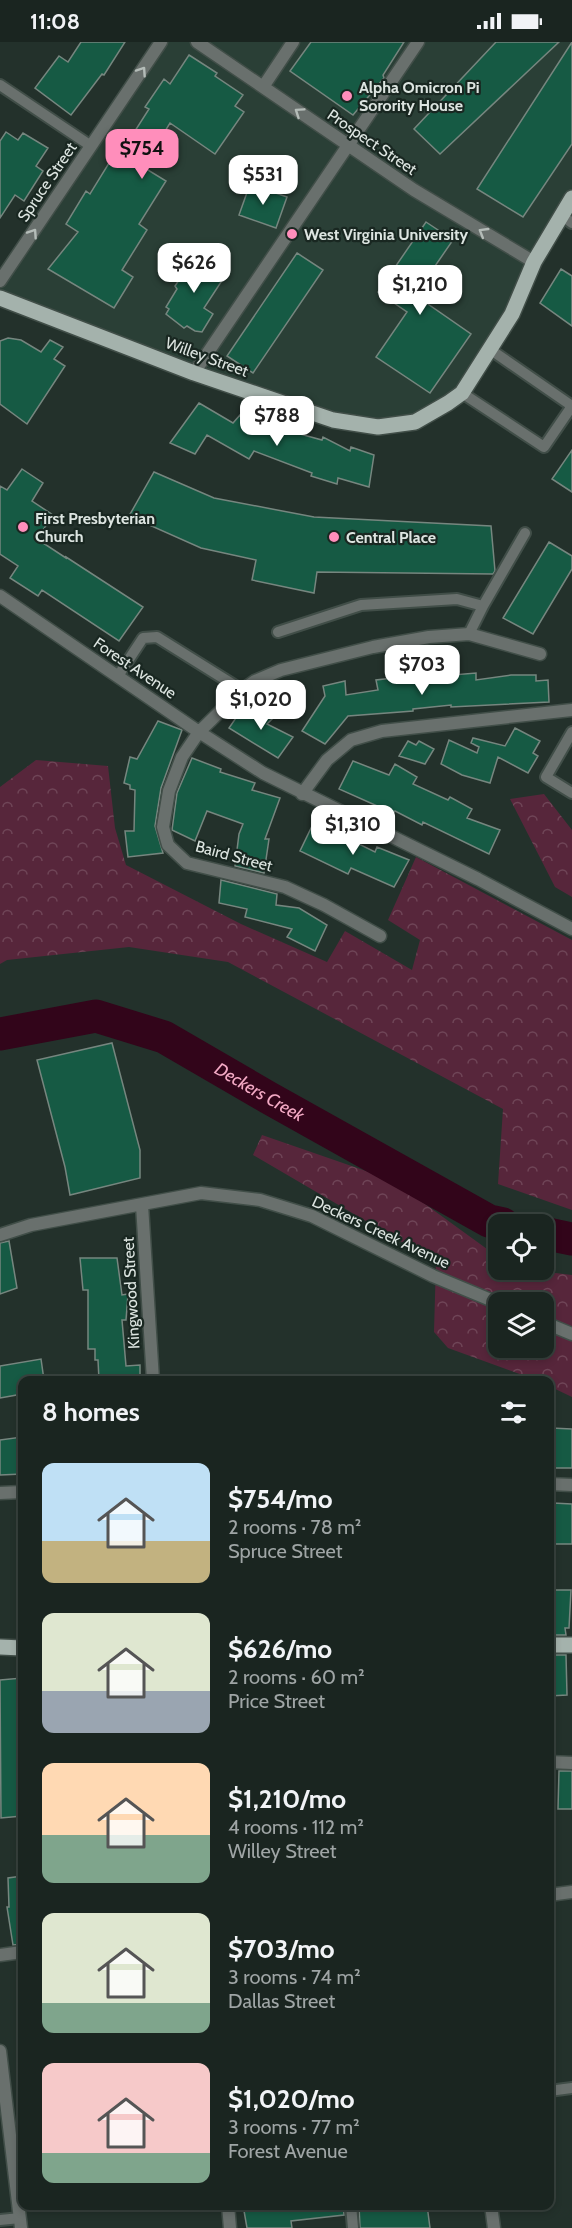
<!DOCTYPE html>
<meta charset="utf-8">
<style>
body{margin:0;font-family:Cabin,sans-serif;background:#27312d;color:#f1f3f6;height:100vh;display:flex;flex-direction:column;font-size:22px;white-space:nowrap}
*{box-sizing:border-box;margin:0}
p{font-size:20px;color:#9fa5a5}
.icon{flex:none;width:33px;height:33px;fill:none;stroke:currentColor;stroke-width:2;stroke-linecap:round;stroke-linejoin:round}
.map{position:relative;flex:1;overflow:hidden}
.details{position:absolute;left:18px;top:1334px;width:536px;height:834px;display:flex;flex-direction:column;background:#1a2520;border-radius:12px;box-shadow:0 3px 9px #0003,0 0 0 2px #38423e}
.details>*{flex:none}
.tools{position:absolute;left:488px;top:1172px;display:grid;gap:12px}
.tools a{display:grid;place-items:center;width:66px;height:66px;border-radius:12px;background:#1a2520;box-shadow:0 3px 9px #0003,0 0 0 2px #38423e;font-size:30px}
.price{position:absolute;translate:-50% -51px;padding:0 14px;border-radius:12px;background:#fff;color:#222;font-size:20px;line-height:39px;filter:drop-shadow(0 2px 3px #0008)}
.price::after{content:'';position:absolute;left:50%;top:36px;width:18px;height:14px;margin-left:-9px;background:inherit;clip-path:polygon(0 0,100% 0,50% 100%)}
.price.on{background:#ff8ebb;color:#111}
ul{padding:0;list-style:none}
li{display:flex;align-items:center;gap:18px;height:150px;padding:0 24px}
li span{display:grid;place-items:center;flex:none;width:168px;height:120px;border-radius:12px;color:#555}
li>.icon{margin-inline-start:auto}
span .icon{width:72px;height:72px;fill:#fffc;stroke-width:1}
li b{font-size:26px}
h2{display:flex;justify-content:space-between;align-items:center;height:72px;padding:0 24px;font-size:26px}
.status{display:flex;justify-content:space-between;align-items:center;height:42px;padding:0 30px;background:#1a2520;direction:ltr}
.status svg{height:16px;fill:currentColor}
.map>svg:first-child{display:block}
.built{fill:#2a3f36}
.forest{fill:url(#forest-crowns);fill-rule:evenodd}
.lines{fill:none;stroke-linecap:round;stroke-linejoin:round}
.river{stroke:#32051a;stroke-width:33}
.building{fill:#165a44;stroke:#76867f;stroke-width:1.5}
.service-casing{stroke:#414e48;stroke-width:14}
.minor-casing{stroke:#414e48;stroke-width:15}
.primary-casing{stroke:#414e48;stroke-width:18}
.service{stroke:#69706d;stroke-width:10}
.minor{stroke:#69706d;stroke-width:12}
.primary{stroke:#a4b2ac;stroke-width:15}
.oneway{stroke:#b4bcb8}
.poi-dot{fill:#ff8ebb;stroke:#192721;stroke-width:2}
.labels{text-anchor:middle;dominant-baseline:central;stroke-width:4.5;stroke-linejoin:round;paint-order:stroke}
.poi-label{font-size:16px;font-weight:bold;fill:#dde5e1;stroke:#192721;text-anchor:start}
.street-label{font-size:16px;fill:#dde5e1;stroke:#192721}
.water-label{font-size:18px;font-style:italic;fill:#f3a9c4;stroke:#192721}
</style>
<div class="status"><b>11:08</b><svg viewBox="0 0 49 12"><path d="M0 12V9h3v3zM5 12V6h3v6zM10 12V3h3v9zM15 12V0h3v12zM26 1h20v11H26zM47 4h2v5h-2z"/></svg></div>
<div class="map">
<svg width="572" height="2186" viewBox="0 0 572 2186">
<defs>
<pattern id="forest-crowns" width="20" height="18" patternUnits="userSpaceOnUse" patternTransform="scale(1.5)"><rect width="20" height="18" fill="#57263b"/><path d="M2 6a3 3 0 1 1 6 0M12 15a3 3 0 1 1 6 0" fill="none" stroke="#6f4557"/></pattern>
</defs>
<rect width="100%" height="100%" fill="#23312b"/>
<path class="built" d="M161,0H572V164L534,220L448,361L378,385L194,331L0,255V239Z"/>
<path class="forest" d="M36,718L108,724L115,786L126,823L241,882L327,920L345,889L412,928L420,898L388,878L416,815L572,898V1168L498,1142L503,1067L228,920L129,905L7,918L0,922V745Z
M544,752L572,788V855L555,845L510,757Z
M262,1093L392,1138L498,1215V1227H522L572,1233V1355L549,1344V1338H536L448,1306L434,1290L436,1220L253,1113ZM498,1260H543V1305H498Z"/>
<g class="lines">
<g class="river">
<path id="s1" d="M0,992L96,974L164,995L269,1056L489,1179L503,1182"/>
<path d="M543,1191L572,1197"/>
</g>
</g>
<path class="building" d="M81,0H125L104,33L102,32L71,73L35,46L59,14L68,20Z
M311,0H404L383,33L384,36L353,73L290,29Z
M496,0H559L440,112L414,87Z
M572,0V102L523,175L477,147Z
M189,13L217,31L215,34L243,53L235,64L244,70L215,112L170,81L143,125L166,139L139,182L147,188L122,228L133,235L114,266L48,227L78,190L66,182L86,149L90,152L117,108L121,111L149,67L145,65L164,37L170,42Z
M6,90L18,98L23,91L48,106L36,124L43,129L24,159L15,153L0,176V99Z
M250,142L287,155L276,186L239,173Z
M426,180L453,198L415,253L471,292L430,351L376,315L407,270L378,250Z
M297,211L323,228L253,331L227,314Z
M187,215L195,221L198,216L225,234L204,266L213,272L202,290L195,289L187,284L184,286L166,272L169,267L166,265L177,247L175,244L179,238L174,233L178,223Z
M561,227L572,234V284L540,261Z
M8,296L21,298L41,310L50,298L63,305L54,317L65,324L27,382L0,362V299Z
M199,361L233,381L240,373L276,396L282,387L322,398L323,395L350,409L351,405L374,413L369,445L338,436L337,442L311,434L312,431L254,409L249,417L207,393L195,412L170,401Z
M572,408V450L552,437Z
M22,427L43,441L32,459L53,473L37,497L66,516V515L143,565L119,599L42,548L38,554L10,536L18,524L0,512V444L7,448Z
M154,430L214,456L314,475L491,484L495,529L493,532L317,530L314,551L252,538L256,518L201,506L129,474Z
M549,500L572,514V527L533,592L503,576Z
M440,623L441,634L476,631V638L511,633H536V639L548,638L549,660L451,665V663L413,667V669L348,674L325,702L302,689L325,654L323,644L345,639L346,653L378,648L376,638L411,634V626Z
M257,662L275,674L267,682L293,695L278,716L229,686L240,670H248Z
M158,679L182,688L161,746L155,784L163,811L128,815L125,789H134L135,748L130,747V743L124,741L130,715L137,717Z
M515,686L540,699L533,711L538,714L528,731L498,715L490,741L462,733L441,722L449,698L477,711L479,705L471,701L473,696L505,704Z
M408,699L416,703L419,699L434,707L425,722L399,714Z
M192,716L221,727L220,730L255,741L252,748L280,756L265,797H269L264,831L235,824L239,792L243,782L207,769L195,799L172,788L177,751Z
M353,719L389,733L395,722L417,735L413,742L448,758L450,755L472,767L467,776L500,788L489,812L423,780L422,783L395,769L393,771L339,747Z
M314,780L375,810L377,805L409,818L394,845L351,826L348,832L300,809Z
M221,838L277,852L276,863L299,866L327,883L315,909L287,895L292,887L245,875L247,867L219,861Z
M112,1001L140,1108V1136L70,1153L65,1125L37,1018Z
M9,1199L17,1246L0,1252V1201Z
M80,1216H117L122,1253L128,1252L126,1278H122L126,1324L140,1323V1338H99L98,1318H95V1307H88V1248H83Z
M41,1317L44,1338H22V1352L0,1356V1324Z
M551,1386L572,1387V1426H550Z
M22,1395V1432L0,1433V1398Z
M553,1461L572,1462V1502H551Z
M549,1548H571L569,1586H565L566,1593H549Z
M549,1613H566L567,1653L549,1654Z
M22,1636V1774L1,1776L0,1638Z
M559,1729H572V1767H558Z
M22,1834V1902L13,1903L7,1865H9L8,1836Z
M243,2163H343L344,2173L291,2179L292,2186H247Z
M359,2163H427L430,2186H360Z"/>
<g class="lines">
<defs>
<path id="service" d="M0,43L91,104
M561,173L572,181
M462,351L544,405L572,364L491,308
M278,590L361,563L457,557L483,564
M469,592L483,564L525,491
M118,634L143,596L157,595L242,648
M572,690L546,735L572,751
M549,2049L572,2046
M351,2163L353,2186
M0,2178L20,2176"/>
<path id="minor" d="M197,0L414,148L534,220
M263,45L293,0
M0,239L161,0
M194,331L418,0
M0,554L199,690L263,731L478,837L572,887
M302,752L327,718L351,698L382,689L572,668
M380,894L324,863L285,845L187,821L168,803L163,785L169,749L182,715L199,690L242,648L255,639L281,628L373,605L429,595L469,592L540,612
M142,1163L153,1338
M0,1193L31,1183L201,1151L260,1158L312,1174L433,1234L498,1261
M543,1280L572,1292
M549,1442L572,1443
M0,1451L22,1450
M549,1720L572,1721
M549,1853L572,1850
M0,1913L22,1910
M0,2009L21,2186
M228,2163L230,2186
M491,2163L494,2186"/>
<path id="primary" d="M0,256L194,331L333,378L378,385L415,380L448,361L462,351L512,272L534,220L572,156
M549,1603H572
M0,1605L22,1606"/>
</defs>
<use href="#service" class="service-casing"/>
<use href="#minor" class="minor-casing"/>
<use href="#primary" class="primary-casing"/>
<use href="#service" class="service"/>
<use href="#minor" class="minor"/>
<use href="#primary" class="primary"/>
</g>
<defs><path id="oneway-chevron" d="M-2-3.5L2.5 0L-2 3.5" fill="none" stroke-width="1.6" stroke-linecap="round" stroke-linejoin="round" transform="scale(1.5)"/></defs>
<g class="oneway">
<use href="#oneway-chevron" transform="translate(142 29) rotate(-56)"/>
<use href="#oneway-chevron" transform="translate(299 70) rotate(-146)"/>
<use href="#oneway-chevron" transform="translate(483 190) rotate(-149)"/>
<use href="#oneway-chevron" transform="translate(33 191) rotate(-56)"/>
</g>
<g class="poi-dot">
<circle cx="347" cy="54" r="6"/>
<circle cx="292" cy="192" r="6"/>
<circle cx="23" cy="485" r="6"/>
<circle cx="334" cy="495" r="6"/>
</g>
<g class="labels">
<g class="poi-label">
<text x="359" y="45">Alpha Omicron Pi<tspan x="359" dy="18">Sorority House</tspan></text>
<text x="304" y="192">West Virginia University</text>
<text x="35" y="476">First Presbyterian<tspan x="35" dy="18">Church</tspan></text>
<text x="346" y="495">Central Place</text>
</g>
<g class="street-label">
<text transform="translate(372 100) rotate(34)">Prospect Street</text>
<text transform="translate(47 140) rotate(-56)">Spruce Street</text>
<text transform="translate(207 315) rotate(20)">Willey Street</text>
<text transform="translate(135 626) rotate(34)">Forest Avenue</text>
<text transform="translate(234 814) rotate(15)">Baird Street</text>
<text transform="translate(381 1190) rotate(25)">Deckers Creek Avenue</text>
<text transform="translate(131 1251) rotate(-93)">Kingwood Street</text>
</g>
<g class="water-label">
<text stroke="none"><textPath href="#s1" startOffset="279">Deckers Creek</textPath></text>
</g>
</g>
</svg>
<div class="tools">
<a><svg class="icon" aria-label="locate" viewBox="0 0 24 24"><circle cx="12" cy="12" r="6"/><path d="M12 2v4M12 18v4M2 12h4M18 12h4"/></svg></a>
<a><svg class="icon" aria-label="layers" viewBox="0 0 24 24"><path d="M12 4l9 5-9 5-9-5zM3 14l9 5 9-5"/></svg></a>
</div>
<b class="price on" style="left:142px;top:138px">$754</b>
<b class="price" style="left:263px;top:164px">$531</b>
<b class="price" style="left:194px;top:252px">$626</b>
<b class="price" style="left:420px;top:274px">$1,210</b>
<b class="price" style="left:277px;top:405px">$788</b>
<b class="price" style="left:422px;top:654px">$703</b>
<b class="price" style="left:261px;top:689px">$1,020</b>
<b class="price" style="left:353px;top:814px">$1,310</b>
<section class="details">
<h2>8 homes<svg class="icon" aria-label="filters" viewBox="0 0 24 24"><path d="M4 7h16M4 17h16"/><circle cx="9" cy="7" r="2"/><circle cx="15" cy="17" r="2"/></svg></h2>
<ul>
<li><span style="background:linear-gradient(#bfe0f5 65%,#c2b280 0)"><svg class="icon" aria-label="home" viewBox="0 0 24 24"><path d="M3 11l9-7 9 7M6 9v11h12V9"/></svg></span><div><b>$754/mo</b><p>2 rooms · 78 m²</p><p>Spruce Street</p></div></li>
<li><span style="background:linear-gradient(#dfe7d0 65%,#9aa5b1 0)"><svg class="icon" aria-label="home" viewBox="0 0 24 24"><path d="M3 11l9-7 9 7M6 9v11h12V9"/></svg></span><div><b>$626/mo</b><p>2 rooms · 60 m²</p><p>Price Street</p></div></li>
<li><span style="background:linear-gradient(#ffd9b3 60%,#7fa58c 0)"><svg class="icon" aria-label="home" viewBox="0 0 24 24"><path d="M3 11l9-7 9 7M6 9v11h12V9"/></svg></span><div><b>$1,210/mo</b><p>4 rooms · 112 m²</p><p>Willey Street</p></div></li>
<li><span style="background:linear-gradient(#dfe7d0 75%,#7fa58c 0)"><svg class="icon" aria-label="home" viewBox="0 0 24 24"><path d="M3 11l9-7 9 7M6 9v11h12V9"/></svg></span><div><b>$703/mo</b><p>3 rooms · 74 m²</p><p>Dallas Street</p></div></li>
<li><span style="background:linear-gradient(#f6c9c9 75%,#7fa58c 0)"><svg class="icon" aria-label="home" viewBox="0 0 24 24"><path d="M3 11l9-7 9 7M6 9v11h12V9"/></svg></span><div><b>$1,020/mo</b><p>3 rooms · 77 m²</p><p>Forest Avenue</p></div></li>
</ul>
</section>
</div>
